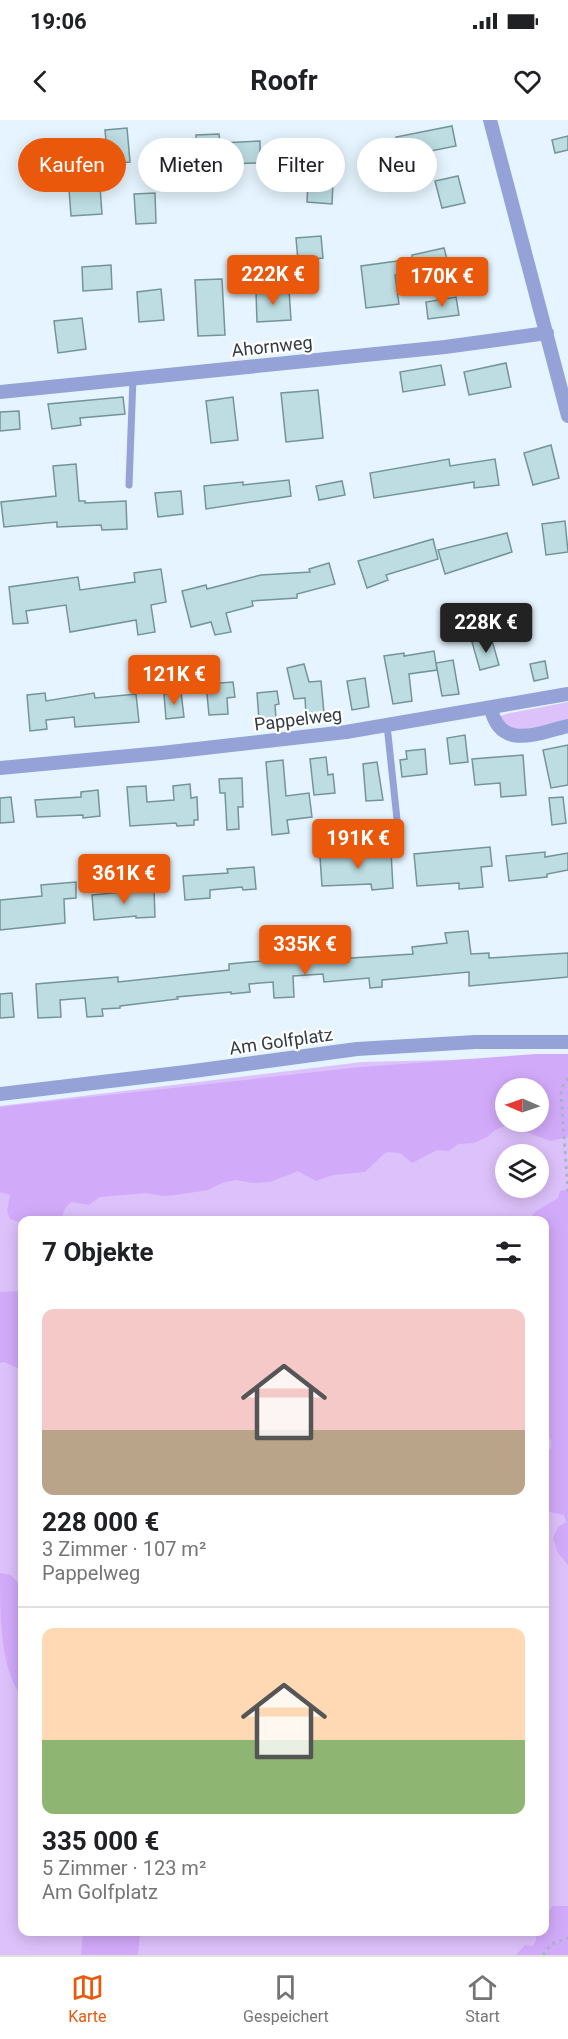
<!DOCTYPE html>
<html lang="de">
<meta charset="utf-8">
<style>
body{margin:0;font-family:Roboto,sans-serif;background:#f6f6f6;color:#202124;height:100vh;display:flex;flex-direction:column;font-size:22px;white-space:nowrap}
*{box-sizing:border-box;margin:0}
p{font-size:20px;color:#757577}
.icon{flex:none;width:33px;height:33px;fill:none;stroke:currentColor;stroke-width:2;stroke-linecap:round;stroke-linejoin:round}
.map{position:relative;flex:1;overflow:hidden}
.details{position:absolute;left:18px;top:1096px;width:531px;height:720px;display:flex;flex-direction:column;background:#fff;border-radius:12px;box-shadow:0 3px 15px #0003}
.details>*{flex:none}
.top-card{position:absolute;left:18px;top:18px;width:532px;height:54px;display:flex;gap:12px}
.needle{width:39px;rotate:272deg}
.buttons{position:absolute;left:495px;top:958px;display:grid;gap:12px}
.buttons a{display:grid;place-items:center;width:54px;height:54px;border-radius:50%;background:#fff;box-shadow:0 3px 15px #0003;font-size:30px}
.price{position:absolute;translate:-50% -51px;padding:0 14px;border-radius:6px;background:#ea580c;color:#fff;font-size:20px;line-height:39px;filter:drop-shadow(0 2px 3px #0008)}
.price::after{content:'';position:absolute;left:50%;top:36px;width:18px;height:14px;margin-left:-9px;background:inherit;clip-path:polygon(0 0,100% 0,50% 100%)}
.price.active{background:#222;color:#fff}
ul{padding:0;list-style:none}
li{display:grid;align-content:center;gap:12px;height:318px;padding:0 24px}
li+li{border-top:2px solid #e0e0e0}
li span{display:grid;place-items:center;height:186px;border-radius:12px;color:#555}
li>.icon{margin-inline-start:auto}
span .icon{width:108px;height:108px;fill:#fffc;stroke-width:1}
li b{font-size:26px}
h2{display:flex;justify-content:space-between;align-items:center;height:72px;padding:0 24px;font-size:26px}
.pill{padding:0 21px;border-radius:27px;background:#fff;box-shadow:0 3px 15px #0003;font-size:21px;line-height:54px}
.pill.active{background:#ea580c;color:#fff}
.status{display:flex;justify-content:space-between;align-items:center;height:42px;padding:0 30px;background:#fff;direction:ltr}
.status svg{height:16px;fill:currentColor}
header{display:flex;justify-content:space-between;align-items:center;height:78px;padding:0 24px;background:#fff;font-size:27px;font-weight:700}
.tabs{display:flex;justify-content:space-around;align-items:center;height:84px;border-top:2px solid #e0e0e0;background:#fff;font-size:16px;color:#757577}
.tabs a{display:grid;justify-items:center;gap:3px}
.tabs .active{color:#ea580c}
.map>svg:first-child{display:block}
.green{fill:#ddc1fb;fill-rule:evenodd}
.forest{fill:#d2aafa;fill-rule:evenodd}
.building{fill:#bddde2;stroke:#759498;stroke-width:1.5}
.lines{fill:none;stroke-linecap:round;stroke-linejoin:round}
.path{stroke:#a8b5be;stroke-width:3;stroke-dasharray:3 4.5;stroke-linecap:butt}
.lane{stroke:#94a2d7;stroke-width:7}
.street{stroke:#94a2d7;stroke-width:14}
.labels{text-anchor:middle;dominant-baseline:central;stroke-width:4.5;stroke-linejoin:round;paint-order:stroke}
.street-label{font-size:18px;fill:#323b42;stroke:#fff}
</style>
<div class="status"><b>19:06</b><svg viewBox="0 0 49 12"><path d="M0 12V9h3v3zM5 12V6h3v6zM10 12V3h3v9zM15 12V0h3v12zM26 1h20v11H26zM47 4h2v5h-2z"/></svg></div>
<header><svg class="icon" aria-label="back" viewBox="0 0 24 24"><path d="M15 5l-7 7 7 7"/></svg>Roofr<svg class="icon" aria-label="heart" viewBox="0 0 24 24"><path d="M12 20l-8-8c-3-5 5-10 8-4 3-6 11-1 8 4z"/></svg></header>
<div class="map">
<svg width="568" height="1835" viewBox="0 0 568 1835">
<rect width="100%" height="100%" fill="#e5f4fe"/>
<path class="green" d="M568,582V600L516,611H510L500,599L501,596L506,594Z
M568,937V1835H0V986L362,942ZM506,969H538V1002H506ZM506,1035H538V1068H506ZM22,1101H544V1812H22Z"/>
<path class="forest" d="M536,934H568V1017L550,1021L507,1005L495,1010L487,1017L474,1023L458,1024L449,1031L437,1030L412,1043L400,1033L386,1032L365,1052L333,1055L316,1061L298,1051L270,1062L253,1063L236,1060L222,1063L208,1070L176,1075L162,1076L147,1073L100,1077L89,1085L71,1082L65,1088L61,1101H22V1103L10,1099L7,1091L10,1075L0,1072V987L361,947ZM506,969H538V1002H506Z
M568,1069V1445L558,1433L553,1418L558,1407L566,1402L564,1395L545,1391V1334L551,1328C552,1321 551,1317 544,1315V1101H529L535,1092L558,1078L560,1071Z
M22,1171V1250L4,1242L0,1243V1172Z
M0,1453L11,1455L22,1467V1472L18,1477L22,1487V1577C0,1550 0,1491 0,1453Z
M553,1786H568V1835H516L525,1825L533,1826L536,1820V1812H544L545,1795Z
M83,1812H140L138,1835H81Z"/>
<path class="building" d="M452,6L456,26L400,37L396,17Z
M127,8L130,42L108,44L105,10Z
M219,14L220,23L260,21V43L221,44V53L198,54L196,15Z
M568,16V30L555,33L552,20Z
M309,40L334,41L332,84L307,82Z
M458,56L465,83L442,88L435,61Z
M100,67L102,94L71,96L69,69Z
M155,73L156,103L136,104L134,74Z
M321,116L323,138L298,141L296,118Z
M444,128L448,143L395,155L399,184L366,188L361,146L412,139V135Z
M111,145L112,169L83,171L82,147Z
M222,159L225,215L198,216L195,160Z
M161,169L164,200L139,202L137,172Z
M289,170L291,200L257,202L256,172Z
M456,177L459,195L428,199L426,182Z
M82,198L86,229L58,233L54,201Z
M506,243L511,267L469,275L464,252Z
M441,245L445,265L403,272L400,252Z
M318,270L323,318L286,322L281,273Z
M123,277L125,294L80,298L81,305L52,309L48,284Z
M233,277L238,320L211,323L206,281Z
M19,291L20,309L0,311V292Z
M551,325L559,358L533,365L524,333Z
M449,339L450,346L495,339L499,365L474,368V362L374,378L370,353Z
M76,344L79,381H85V383L126,381L127,409L102,410L101,405L57,407V402L4,407L1,382L56,376L53,346Z
M289,360L291,376L206,389L204,366L243,362V365Z
M342,361L345,375L319,380L316,366Z
M181,371L183,394L158,397L155,373Z
M565,401L568,432L546,435L542,404Z
M507,413L512,432L445,454L438,430Z
M433,419L438,439L386,455L388,460L367,468L358,441Z
M329,443L335,464L297,474V478L252,481L253,486L226,493L231,512L215,515L211,502L191,507L182,471L206,465L207,469L261,455L310,452L309,449Z
M161,449L166,482L151,485L155,512L138,515L136,500L70,512L66,485L26,491L28,503L13,504L9,467L78,457L80,470L135,462L134,453Z
M491,517L499,545L480,550L472,522Z
M434,531L437,550L409,554L412,581L393,584L384,536L404,533V536Z
M453,540L459,574L442,576L436,543Z
M545,541L548,558L534,561L530,544Z
M304,544L309,562L321,561L324,593L306,594L305,578L294,579L287,548Z
M365,558L369,587L352,590L347,561Z
M233,562L235,577L227,578L228,594L209,595L206,564Z
M277,571L279,584L275,585L276,599L259,600L257,573Z
M181,572L184,597L166,599L164,574Z
M45,573L46,581L94,573L95,578L136,574L139,602L75,607L74,597L46,600L47,609L30,611L27,575Z
M465,615L468,642L450,644L447,618Z
M568,625V665L551,668L543,630Z
M425,629L427,654L402,657L400,640L407,639L406,631Z
M523,635L526,675L501,677L500,663L475,665L472,639Z
M326,637L328,655L333,654L335,673L314,675L310,639Z
M283,640L286,676L309,673L312,697L287,700L289,713L272,715L266,642Z
M377,642L383,680L366,681L363,644Z
M242,658L243,687H238L239,709L227,710L225,673H220L219,659Z
M190,664L191,678L197,677L198,700H194V705L177,706L176,703L130,706L127,667L146,666L147,682L174,680L173,666Z
M98,670L100,696L83,698V695L37,697L35,680L81,677V672Z
M11,677L14,702L0,703V678Z
M563,677L566,703L552,705L549,678Z
M490,727L492,746L481,747L483,767L459,769V763L417,766L414,734Z
M391,731L393,768L372,770L371,764L322,766L320,737Z
M545,732V737L568,733V750L547,754V757L509,761L506,736Z
M254,747L256,769L243,770L242,767L210,770V778L185,780L183,756L228,753L227,749Z
M76,762V778L64,779L65,803L0,810V780L42,776L41,765Z
M154,769L155,797L136,798V796L94,800L92,775Z
M468,811L471,834L489,833V838L568,833V857L469,866V852L382,860V867L370,868L369,858L324,862L323,854L293,856L294,877L274,878L273,862L249,864L250,872L231,874V872L177,877L178,879L120,886V888L102,889L103,896L87,897L85,878L60,880L61,897L38,898L36,864L118,857V862L229,850V844L272,840L271,835L304,833L305,841L413,834L412,827L447,823L445,813Z
M12,873L14,897L0,898V874Z"/>
<g class="lines">
<path class="path" d="M568,958L563,966L561,974L568,1072
M543,1835L551,1824L568,1818"/>
<path class="lane" d="M129,365L133,258
M387,605L399,718"/>
<path class="street" d="M490,0L568,296
M0,272L445,227L547,213
M491,589C501,631 537,613 568,606
M0,648L161,633L346,612L568,574
M0,974L186,952L357,929L475,922H568"/>
</g>
<g class="labels">
<g class="street-label">
<text transform="translate(272 226) rotate(-6)">Ahornweg</text>
<text transform="translate(298 599) rotate(-7)">Pappelweg</text>
<text transform="translate(281 921) rotate(-8)">Am Golfplatz</text>
</g>
</g>
</svg>
<div class="buttons">
<a><svg class="needle" viewBox="-14 -14 28 28"><path d="M0-13l5 13h-10z" fill="#e53935"/><path d="M0 13l5-13h-10z" fill="#757577"/></svg></a>
<a><svg class="icon" aria-label="layers" viewBox="0 0 24 24"><path d="M12 4l9 5-9 5-9-5zM3 14l9 5 9-5"/></svg></a>
</div>
<b class="price" style="left:273px;top:186px">222K €</b>
<b class="price" style="left:442px;top:188px">170K €</b>
<b class="price active" style="left:486px;top:534px">228K €</b>
<b class="price" style="left:174px;top:586px">121K €</b>
<b class="price" style="left:358px;top:750px">191K €</b>
<b class="price" style="left:124px;top:785px">361K €</b>
<b class="price" style="left:305px;top:856px">335K €</b>
<div class="top-card">
<a class="pill active">Kaufen</a>
<a class="pill">Mieten</a>
<a class="pill">Filter</a>
<a class="pill">Neu</a>
</div>
<section class="details">
<h2>7 Objekte<svg class="icon" aria-label="filters" viewBox="0 0 24 24"><path d="M4 7h16M4 17h16"/><circle cx="9" cy="7" r="2"/><circle cx="15" cy="17" r="2"/></svg></h2>
<ul>
<li><span style="background:linear-gradient(#f6c9c9 65%,#b9a48a 0)"><svg class="icon" aria-label="home" viewBox="0 0 24 24"><path d="M3 11l9-7 9 7M6 9v11h12V9"/></svg></span><div><b>228 000 €</b><p>3 Zimmer · 107 m²</p><p>Pappelweg</p></div></li>
<li><span style="background:linear-gradient(#ffd9b3 60%,#8fb573 0)"><svg class="icon" aria-label="home" viewBox="0 0 24 24"><path d="M3 11l9-7 9 7M6 9v11h12V9"/></svg></span><div><b>335 000 €</b><p>5 Zimmer · 123 m²</p><p>Am Golfplatz</p></div></li>
</ul>
</section>
</div>
<nav class="tabs">
<a class="active"><svg class="icon" aria-label="map" viewBox="0 0 24 24"><path d="M3 6l6-2 6 2 6-2v14l-6 2-6-2-6 2zM9 4v14M15 6v14"/></svg>Karte</a>
<a><svg class="icon" aria-label="saved" viewBox="0 0 24 24"><path d="M7 4h10v16l-5-4-5 4z"/></svg>Gespeichert</a>
<a><svg class="icon" aria-label="home" viewBox="0 0 24 24"><path d="M3 11l9-7 9 7M6 9v11h12V9"/></svg>Start</a>
</nav>
